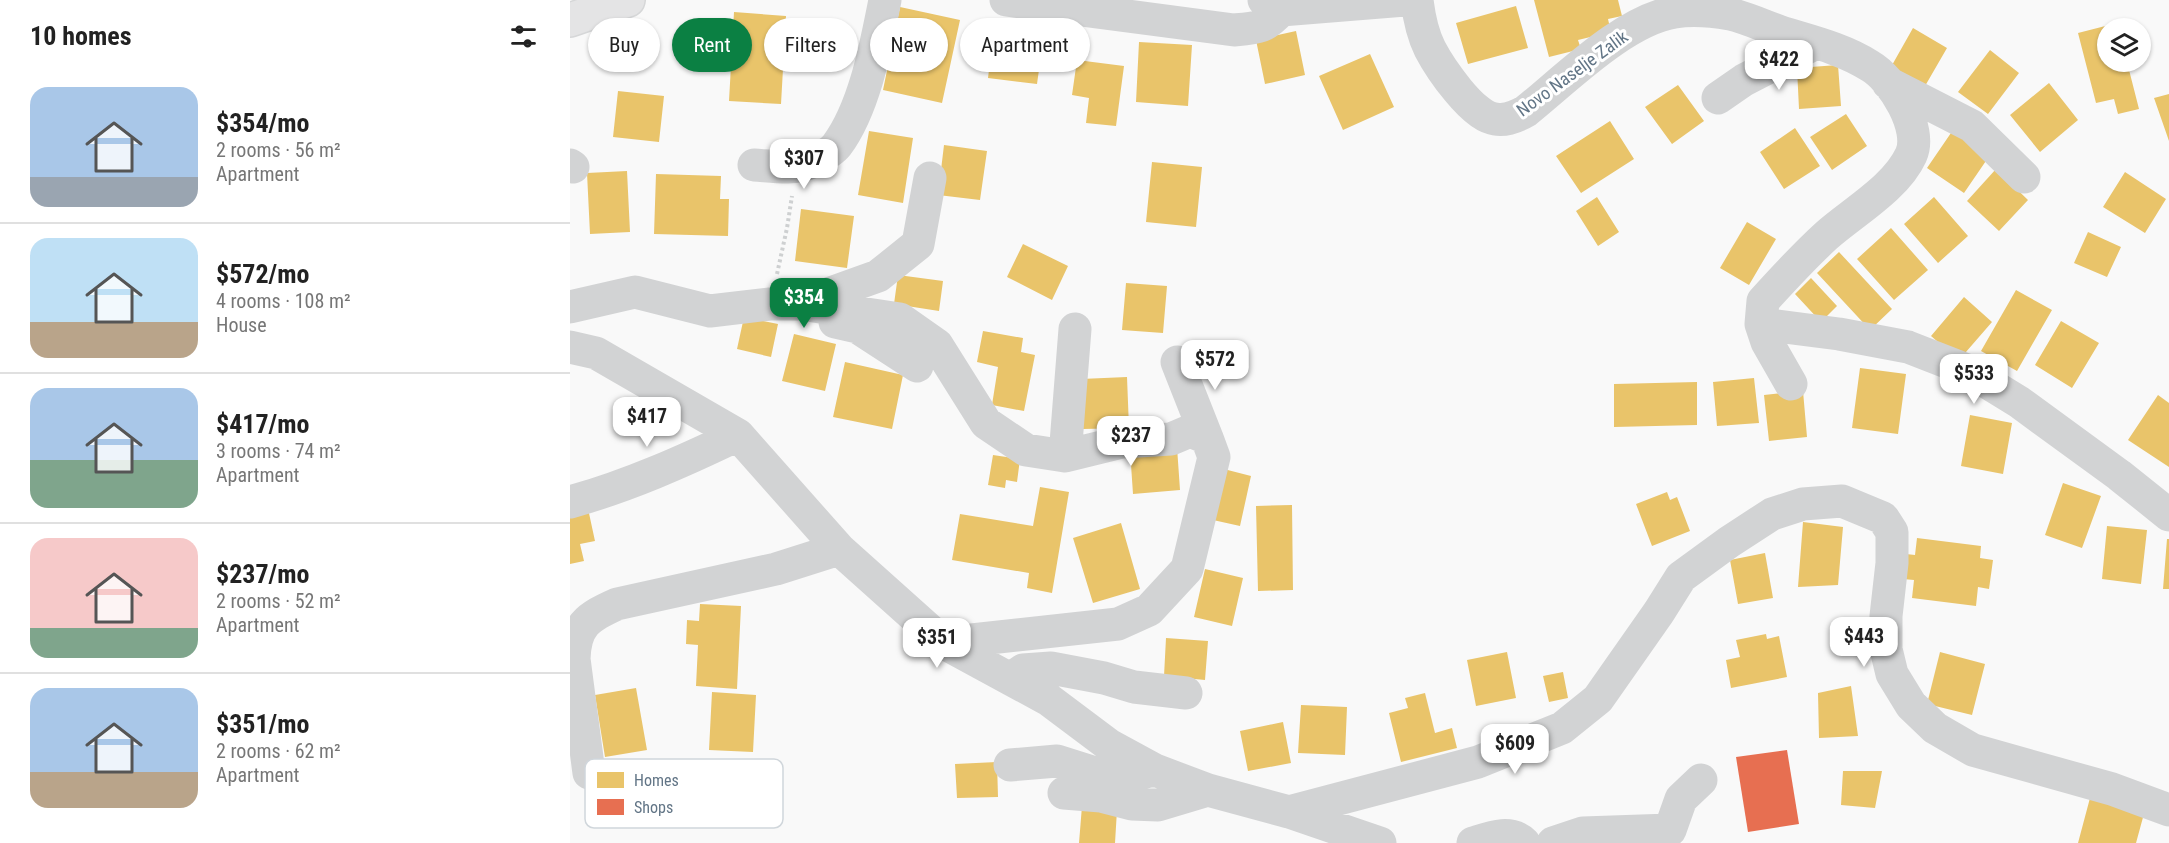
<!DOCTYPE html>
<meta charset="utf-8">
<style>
body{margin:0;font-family:"Roboto Condensed",sans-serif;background:#f6f6f6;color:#222;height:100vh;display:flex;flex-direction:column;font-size:22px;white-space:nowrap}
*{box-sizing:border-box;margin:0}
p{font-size:20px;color:#767676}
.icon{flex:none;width:33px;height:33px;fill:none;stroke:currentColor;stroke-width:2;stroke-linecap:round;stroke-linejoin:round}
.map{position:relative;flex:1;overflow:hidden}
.side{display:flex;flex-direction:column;background:#fff;width:570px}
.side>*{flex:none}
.hud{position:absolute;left:18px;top:18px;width:570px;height:54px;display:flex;gap:12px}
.fabs{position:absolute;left:1527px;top:18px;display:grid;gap:12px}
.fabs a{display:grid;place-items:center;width:54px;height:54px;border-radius:50%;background:#fff;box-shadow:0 2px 4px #0004;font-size:30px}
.price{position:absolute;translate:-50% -51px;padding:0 14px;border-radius:12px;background:#fff;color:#222;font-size:20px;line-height:39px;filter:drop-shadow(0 2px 3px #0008)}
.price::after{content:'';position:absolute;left:50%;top:36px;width:18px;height:14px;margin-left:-9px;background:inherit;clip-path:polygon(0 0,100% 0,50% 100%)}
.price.selected{background:#0b8043;color:#fff}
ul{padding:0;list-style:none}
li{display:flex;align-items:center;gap:18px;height:150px;padding:0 30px}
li+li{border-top:2px solid #e0e0e0}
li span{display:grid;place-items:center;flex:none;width:168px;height:120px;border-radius:18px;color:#555}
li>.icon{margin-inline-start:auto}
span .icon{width:72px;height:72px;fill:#fffc;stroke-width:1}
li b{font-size:26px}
h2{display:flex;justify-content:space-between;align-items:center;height:72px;padding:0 30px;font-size:26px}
.chip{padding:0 21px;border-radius:27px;background:#fff;box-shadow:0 2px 4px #0004;font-size:21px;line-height:54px}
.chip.selected{background:#0b8043;color:#fff}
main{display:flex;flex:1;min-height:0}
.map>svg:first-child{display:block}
.homes{fill:#e9c46a}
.shops{fill:#e76f51}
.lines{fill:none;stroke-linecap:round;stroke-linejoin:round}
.major-casing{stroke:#d6d7d8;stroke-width:36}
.path{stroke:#ced0d1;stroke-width:4;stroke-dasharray:3 3;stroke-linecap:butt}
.minor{stroke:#d2d3d4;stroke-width:33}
.major{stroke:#e4e4e5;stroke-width:33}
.labels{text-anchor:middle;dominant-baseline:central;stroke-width:6;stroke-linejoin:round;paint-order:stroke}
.street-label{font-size:18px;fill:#627586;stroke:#fff}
.key{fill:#fff;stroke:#d0d6db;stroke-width:1.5}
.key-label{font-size:16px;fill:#627586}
</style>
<main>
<section class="side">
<h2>10 homes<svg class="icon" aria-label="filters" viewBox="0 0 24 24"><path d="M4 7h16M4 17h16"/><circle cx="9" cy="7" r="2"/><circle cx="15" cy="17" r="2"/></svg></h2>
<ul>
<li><span style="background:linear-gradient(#a9c7e8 75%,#9aa5b1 0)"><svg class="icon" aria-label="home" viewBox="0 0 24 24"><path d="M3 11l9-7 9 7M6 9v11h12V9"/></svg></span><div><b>$354/mo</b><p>2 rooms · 56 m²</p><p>Apartment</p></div></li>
<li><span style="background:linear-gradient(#bfe0f5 70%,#b9a48a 0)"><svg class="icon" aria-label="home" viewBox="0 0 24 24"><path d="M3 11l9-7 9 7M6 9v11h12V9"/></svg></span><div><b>$572/mo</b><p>4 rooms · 108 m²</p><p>House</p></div></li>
<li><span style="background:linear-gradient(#a9c7e8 60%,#7fa58c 0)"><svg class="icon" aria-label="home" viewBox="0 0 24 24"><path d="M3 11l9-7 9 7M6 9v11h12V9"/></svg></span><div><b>$417/mo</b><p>3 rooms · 74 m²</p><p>Apartment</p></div></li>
<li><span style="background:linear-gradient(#f6c9c9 75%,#7fa58c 0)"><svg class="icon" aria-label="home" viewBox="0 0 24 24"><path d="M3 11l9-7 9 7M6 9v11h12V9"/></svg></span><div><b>$237/mo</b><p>2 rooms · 52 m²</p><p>Apartment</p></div></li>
<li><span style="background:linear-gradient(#a9c7e8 70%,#b9a48a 0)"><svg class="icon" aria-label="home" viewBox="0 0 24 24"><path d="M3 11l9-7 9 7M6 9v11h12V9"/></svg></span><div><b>$351/mo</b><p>2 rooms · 62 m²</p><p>Apartment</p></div></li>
</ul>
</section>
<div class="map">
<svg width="1599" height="843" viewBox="0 0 1599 843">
<rect width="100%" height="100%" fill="#f9f9f9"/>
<path class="homes" d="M964,0H1048L1052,16L1038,19L1041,32L1008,40L1011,49L979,57Z
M946,6L958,48L898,64L886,23Z
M330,7L390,20L372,103L313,90Z
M164,12L216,16L211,104L159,101Z
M425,21L475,27L467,84L418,78Z
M1547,23L1548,28H1538V62H1557L1569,109L1548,114L1544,99L1526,103L1508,33Z
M1343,28L1377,48L1351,93L1317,74Z
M726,31L735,75L695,84L686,40Z
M569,42L622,45L618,106L566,102Z
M1420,50L1449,73L1418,114L1388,92Z
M800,54L824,107L773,130L749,76Z
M507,60L554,66L546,126L516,123L519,98L502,95Z
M1268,65L1271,106L1229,109L1227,68Z
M1479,83L1508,120L1470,152L1440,115Z
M1108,85L1134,121L1102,144L1075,107Z
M48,91L94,96L89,142L43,137Z
M1599,94V141L1584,98Z
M1276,114L1297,146L1262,170L1240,137Z
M1040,121L1064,159L1011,193L986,156Z
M1225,128L1250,166L1214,189L1190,152Z
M1383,130L1420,155L1394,193L1357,168Z
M299,131L343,138L333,203L288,195Z
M374,145L417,151L410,200L368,195Z
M582,162L632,167L626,227L576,222Z
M1426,169L1458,200L1429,231L1397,201Z
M57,171L60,232L20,234L17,173Z
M1555,172L1596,199L1575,233L1533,207Z
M86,174L151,176L150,199H159L158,236L84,234Z
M1027,197L1049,232L1028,246L1006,211Z
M1364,197L1398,236L1368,263L1334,224Z
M231,209L284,216L277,268L225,261Z
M1177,222L1206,239L1179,285L1150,268Z
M1321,228L1358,270L1324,300L1287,259Z
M1518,232L1551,247L1537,277L1504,263Z
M453,244L498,266L482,300L437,277Z
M1269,252L1322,309L1300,330L1247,273Z
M328,275L373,281L369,311L324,304Z
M1241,278L1267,306L1251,322L1225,294Z
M556,283L597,286L593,333L552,330Z
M1446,290L1482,310L1447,371L1411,351Z
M1394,297L1422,322L1389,360L1361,336Z
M174,317L208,324L201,357L167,349Z
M1491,321L1529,343L1502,388L1465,365Z
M413,331L453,338L451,352L465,355L454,411L422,405L428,367L407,362Z
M224,334L266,344L255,391L212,381Z
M275,362L333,375L322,429L263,417Z
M1290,368L1336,374L1328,434L1282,428Z
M557,377L559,428L513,429L511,379Z
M1184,378L1189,423L1147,426L1143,382Z
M1127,382V425L1044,427V384Z
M1233,391L1237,437L1199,441L1194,395Z
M1588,395L1599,403V467L1558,440Z
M1400,415L1442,423L1433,474L1391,466Z
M607,447L610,490L563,494L560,450Z
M423,455L450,459L447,482L436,480L435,488L418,485Z
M646,467L681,476L670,526L634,518Z
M1493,483L1531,496L1512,548L1475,535Z
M470,487L499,492L482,593L457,588L459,573L382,560L390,514L463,526Z
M1097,492L1100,500L1107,497L1120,531L1082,546L1066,504Z
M17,504L25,541L10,544L14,561L0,564V508Z
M722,505L723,590L688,591L686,506Z
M1233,522L1273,527L1268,585L1228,587Z
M551,523L570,589L523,603L503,538Z
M1537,526L1577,530L1571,584L1532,579Z
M1347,538L1411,546L1410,558L1423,560L1419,589L1408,587L1406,606L1342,598L1344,580L1333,579L1336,554L1345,555Z
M1597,539H1599V589H1593Z
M1195,553L1203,598L1168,604L1160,560Z
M635,569L673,578L662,626L624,617Z
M130,604L171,606L167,689L126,686L128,645L116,644L117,620L129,621Z
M1196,634L1197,639L1209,636L1217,677L1161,688L1156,660L1170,657L1166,640Z
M596,638L638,641L635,680L594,676Z
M937,652L946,698L906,706L897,660Z
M1370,652L1415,664L1402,715L1357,704Z
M993,672L998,698L979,702L973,676Z
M1281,686L1288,736L1249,738L1248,693Z
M66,688L77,750L35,757L25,695Z
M142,692L186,695L183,752L139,750Z
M855,693L865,733L882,728L887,748L831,762L819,713L838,708L835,698Z
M731,705L777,707L775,755L728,753Z
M713,722L721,763L678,771L670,731Z
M427,762L428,797L387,798L385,764Z
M1273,771H1312L1305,808L1271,805Z
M1520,798L1575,810L1566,843H1508Z
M512,806L547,810L545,843H509Z"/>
<path class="shops" d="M1217,750L1229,824L1178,832L1166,757Z"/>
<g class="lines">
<defs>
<path id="major" d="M0,20L58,0"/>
</defs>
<use href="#major" class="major-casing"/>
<path class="path" d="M207,274L217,228L222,196"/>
<path class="minor" d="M436,0L664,30C688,28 695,28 711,10
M694,0L711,10L835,0
M847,0C849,17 852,33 860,49C870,68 903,117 925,119C936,121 946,117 956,111C996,79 1054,20 1105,12C1122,9 1143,11 1160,14C1177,18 1194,26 1211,32C1240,41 1274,49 1300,66C1323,79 1353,129 1341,155C1326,188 1283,212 1256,236C1234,256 1213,279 1193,301L1191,324L1197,342L1221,384
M1318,83L1402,126L1454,177
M1148,98L1174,80L1246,43
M0,165L3,167
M184,165C201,166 224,170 240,163C248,159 262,152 267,145C295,107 306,45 315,0
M230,304L330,319L367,345L416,423L456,450L495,456L552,442L601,439L620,431L637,438L644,457L617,569L579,610L548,624L374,643
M0,307L65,292L140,311L200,304H230L308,276L348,244L360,178
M265,322L287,327L347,366
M1191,324L1269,334L1338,347L1397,370L1449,402L1549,475L1599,515
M0,347L26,353L168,435L269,549L374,643L479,700L539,745L585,770L638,790L719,812L810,843
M607,362L637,438
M495,456L505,329
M0,502C58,486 114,461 168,435
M440,679L453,670L481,668L534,678L564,687L616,693
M440,765L487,761L544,779L585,770
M19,773L4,659C5,625 18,617 47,604L206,569L269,549
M494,793L531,796L562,804L588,805L638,790
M719,812L908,762L992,728L1028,699L1089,612L1111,577L1159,542L1202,514L1233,504L1272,501L1313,518L1322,532V563L1316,616V649L1322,674L1341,705L1365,728L1403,750L1542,789L1599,810
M903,843C919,838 940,829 954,843
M983,843L1013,833L1100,830L1111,799L1131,780"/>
<use href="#major" class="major"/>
</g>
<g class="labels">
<g class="street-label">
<text transform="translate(1002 73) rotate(-36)">Novo Naselje Zalik</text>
</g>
</g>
<rect x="15" y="759" width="198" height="69" rx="9" class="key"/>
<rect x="27" y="772" width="27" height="16" fill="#e9c46a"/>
<rect x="27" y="799" width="27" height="16" fill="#e76f51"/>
<g class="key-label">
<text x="64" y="786">Homes</text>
<text x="64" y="813">Shops</text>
</g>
</svg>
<div class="fabs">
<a><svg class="icon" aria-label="layers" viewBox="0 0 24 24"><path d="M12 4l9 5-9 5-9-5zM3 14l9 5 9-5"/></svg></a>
</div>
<b class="price" style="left:1209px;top:91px">$422</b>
<b class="price" style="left:234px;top:190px">$307</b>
<b class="price selected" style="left:234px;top:329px">$354</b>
<b class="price" style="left:645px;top:391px">$572</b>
<b class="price" style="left:1404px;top:405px">$533</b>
<b class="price" style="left:77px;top:448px">$417</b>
<b class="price" style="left:561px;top:467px">$237</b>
<b class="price" style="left:1294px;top:668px">$443</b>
<b class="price" style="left:367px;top:669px">$351</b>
<b class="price" style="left:945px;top:775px">$609</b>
<div class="hud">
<a class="chip">Buy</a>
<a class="chip selected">Rent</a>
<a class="chip">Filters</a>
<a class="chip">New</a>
<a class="chip">Apartment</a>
</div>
</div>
</main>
